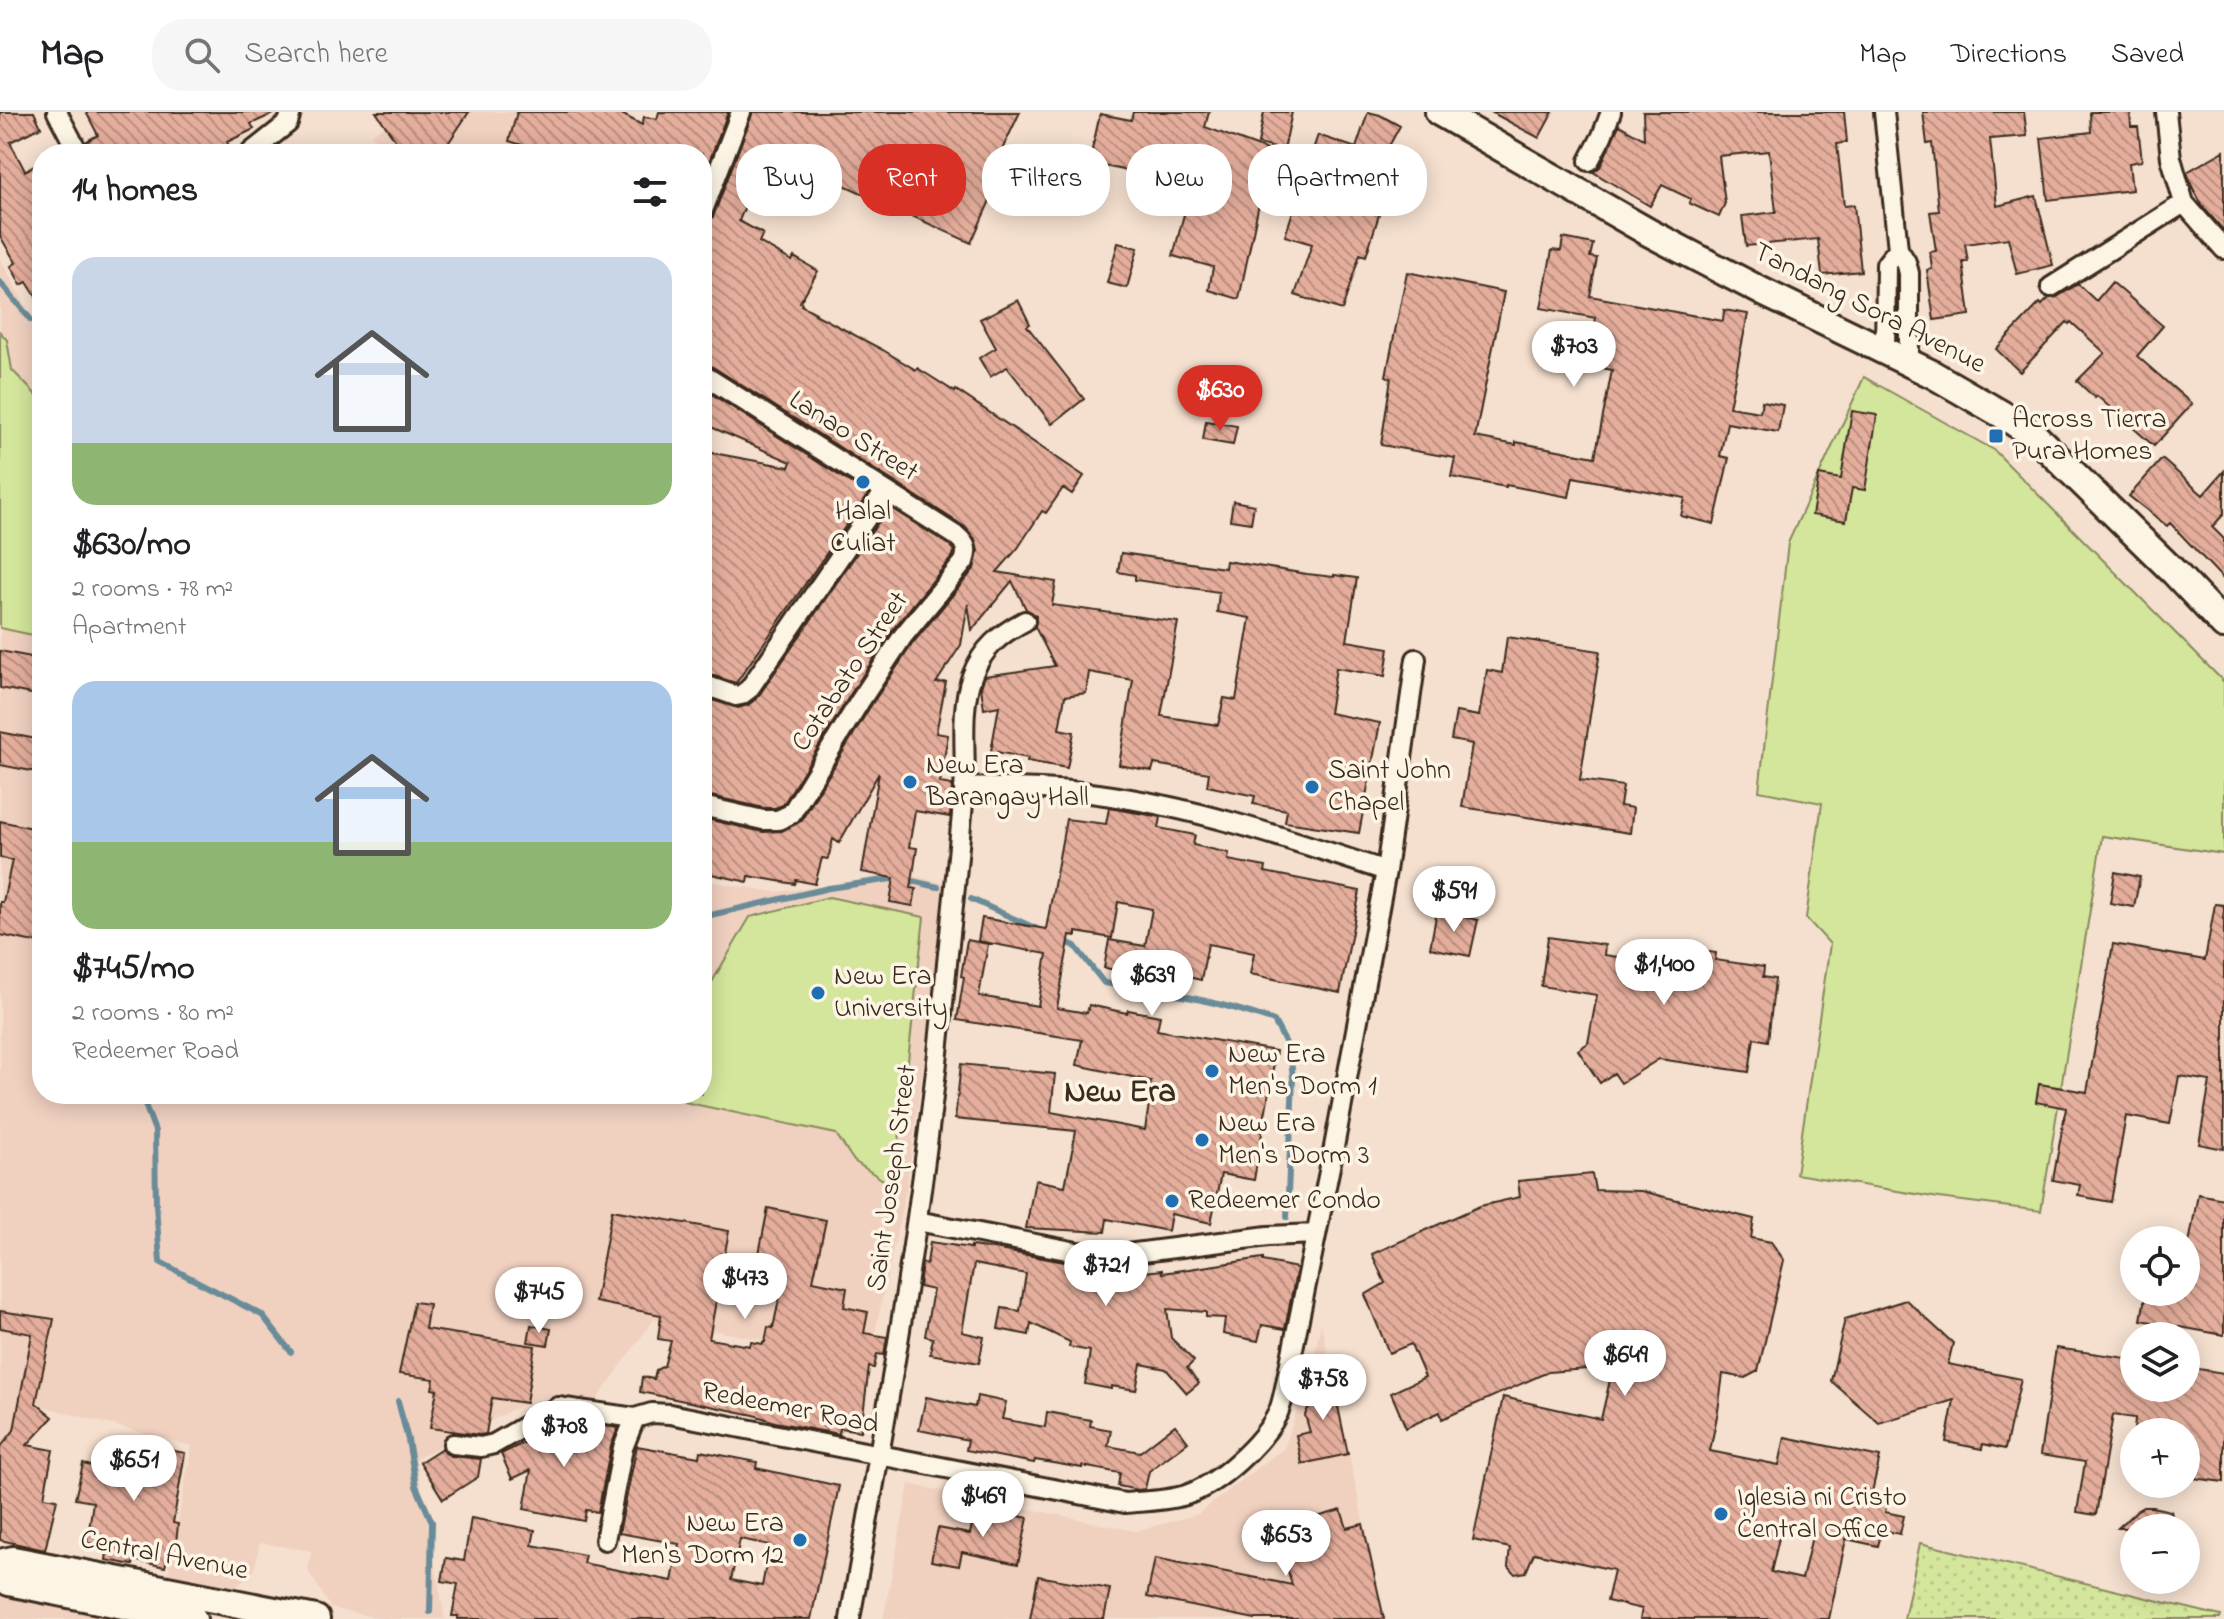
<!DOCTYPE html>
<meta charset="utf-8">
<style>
body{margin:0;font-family:"Indie Flower",sans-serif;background:#f6f6f6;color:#202124;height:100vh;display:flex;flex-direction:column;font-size:30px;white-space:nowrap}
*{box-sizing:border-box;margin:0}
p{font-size:26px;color:#757577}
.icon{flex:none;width:44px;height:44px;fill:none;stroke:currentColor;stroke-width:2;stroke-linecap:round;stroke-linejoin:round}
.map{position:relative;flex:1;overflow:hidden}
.sheet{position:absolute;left:32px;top:32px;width:680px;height:960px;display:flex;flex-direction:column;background:#fff;border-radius:32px;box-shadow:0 4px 20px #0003}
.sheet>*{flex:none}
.banner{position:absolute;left:736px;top:32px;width:760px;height:72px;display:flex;gap:16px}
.buttons{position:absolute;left:2120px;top:1114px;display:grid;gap:16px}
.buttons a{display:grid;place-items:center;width:80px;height:80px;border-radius:50%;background:#fff;box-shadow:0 4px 20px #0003;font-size:40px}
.price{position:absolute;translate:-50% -68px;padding:0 18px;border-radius:28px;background:#fff;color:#222;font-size:26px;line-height:52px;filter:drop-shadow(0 2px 4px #0008)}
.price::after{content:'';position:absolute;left:50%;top:48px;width:24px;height:18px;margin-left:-12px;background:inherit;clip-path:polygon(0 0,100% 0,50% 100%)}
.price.active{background:#d93025;color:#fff}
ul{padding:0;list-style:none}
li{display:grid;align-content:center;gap:16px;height:424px;padding:0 40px}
li span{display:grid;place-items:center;height:248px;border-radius:24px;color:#555}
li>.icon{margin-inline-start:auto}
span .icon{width:144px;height:144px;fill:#fffc;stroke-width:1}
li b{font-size:34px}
h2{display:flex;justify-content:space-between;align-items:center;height:96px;padding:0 40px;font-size:34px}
.pill{padding:0 28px;border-radius:32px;background:#fff;box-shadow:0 4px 20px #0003;font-size:28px;line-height:72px}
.pill.active{background:#d93025;color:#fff}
header{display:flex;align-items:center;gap:48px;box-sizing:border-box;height:112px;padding:0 40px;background:#fff;border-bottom:2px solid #e0e0e0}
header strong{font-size:38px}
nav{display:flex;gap:44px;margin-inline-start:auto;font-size:28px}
.search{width:560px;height:72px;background:#f6f6f6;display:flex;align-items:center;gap:20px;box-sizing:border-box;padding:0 28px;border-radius:32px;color:#757577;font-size:30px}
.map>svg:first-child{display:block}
.built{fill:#f0d1c0}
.green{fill:#d3e69b;stroke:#87885c;stroke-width:2}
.park{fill:url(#park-dots);stroke:#87885c;stroke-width:2}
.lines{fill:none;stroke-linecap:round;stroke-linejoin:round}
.stream{stroke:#6a8c98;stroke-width:6}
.building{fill:url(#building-back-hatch);stroke:#3b2a1e;stroke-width:2;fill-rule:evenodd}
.minor-casing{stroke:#3b2a1e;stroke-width:24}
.secondary-casing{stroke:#3b2a1e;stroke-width:32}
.minor{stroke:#fcf5e5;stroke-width:18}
.secondary{stroke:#fcf5e5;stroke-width:26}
.poi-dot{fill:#1f6fb2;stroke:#fcf5e5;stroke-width:3}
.labels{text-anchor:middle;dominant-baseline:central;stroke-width:7;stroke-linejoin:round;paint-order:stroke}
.street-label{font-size:28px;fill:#3b2a1e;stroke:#fcf5e5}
.poi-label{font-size:28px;fill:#3b2a1e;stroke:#fcf5e5;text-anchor:start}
.quarter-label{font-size:32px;font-weight:bold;fill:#3b2a1e;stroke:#fcf5e5}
</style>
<header>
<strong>Map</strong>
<div class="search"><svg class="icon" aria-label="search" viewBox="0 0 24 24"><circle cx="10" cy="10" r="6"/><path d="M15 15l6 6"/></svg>Search here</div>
<nav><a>Map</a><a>Directions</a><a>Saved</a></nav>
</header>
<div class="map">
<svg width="2224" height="1507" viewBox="0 0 2224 1507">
<defs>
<pattern id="park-dots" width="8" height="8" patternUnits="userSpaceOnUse" patternTransform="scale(2)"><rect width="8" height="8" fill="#d3e69b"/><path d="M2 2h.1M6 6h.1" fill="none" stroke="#b6c585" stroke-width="1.8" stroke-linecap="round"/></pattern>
<pattern id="building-back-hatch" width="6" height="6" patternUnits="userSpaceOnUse" patternTransform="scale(2)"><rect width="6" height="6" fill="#e5ae9c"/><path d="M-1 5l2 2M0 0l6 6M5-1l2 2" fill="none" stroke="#bb8e7f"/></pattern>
</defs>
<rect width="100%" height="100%" fill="#f5e0cf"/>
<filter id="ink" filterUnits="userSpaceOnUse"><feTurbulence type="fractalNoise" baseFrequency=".0125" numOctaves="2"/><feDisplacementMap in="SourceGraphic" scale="16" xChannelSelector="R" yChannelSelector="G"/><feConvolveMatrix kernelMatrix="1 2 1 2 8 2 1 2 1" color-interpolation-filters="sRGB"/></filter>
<g filter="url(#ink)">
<path class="built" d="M404,0H564L556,42H386L371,23Z
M0,146L32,206L42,214V982H702V768L775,780L819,775L900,761L948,772L907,1074L869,1248L654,1207L594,1292L539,1284L416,1347L445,1507H382L331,1496L308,1459L311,1439L260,1431L254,1459L234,1476L167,1466L192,1334L37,1293L0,1334Z
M1321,1211L1384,1507H883L909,1372L1136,1419L1198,1402L1284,1336L1311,1259Z
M0,1483L116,1507H0Z"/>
<path class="green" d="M0,220L7,228L12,258L42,289V525L0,516Z
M1864,265L1994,338L2224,570V742L2102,724L2041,1099L1939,1086L1796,1062L1830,832L1806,806L1822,691L1759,679L1788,431Z
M829,785L924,805L894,1075L854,1049L836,1022L684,990L685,982H702V887L750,805Z"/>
<path class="park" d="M1920,1431L2221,1504L2220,1507H1904Z"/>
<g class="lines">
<path class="stream" d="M0,170L31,208
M40,219L42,221
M971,787L1037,817
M702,805L829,776L899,766L938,775
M1062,828L1075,834L1104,871C1162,879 1219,889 1274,909L1290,939L1293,966L1287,1105
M141,982L155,1019L156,1093L160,1150L262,1203L291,1240
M398,1289L408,1328L416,1374L432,1410L430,1500"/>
</g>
<path class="building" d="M0,0H34L41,15L10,30L25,59L42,50V194L27,170L21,173L11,154L16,151L0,124Z
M86,0H277L251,12L254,17L227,30L233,42H93L87,29L98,23Z
M376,0H469L441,42H405Z
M517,0H618L642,13L644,5L657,7L659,0H728L702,68V42H532L535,37L509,29Z
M753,0H1020L1000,42L1009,46L971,131L818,61L816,66L760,43L748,78L751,79L739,109L763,122L759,130L792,149L794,145L818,159L800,190L802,191L801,193L816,201L815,202L883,238L916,258L917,256L930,264L955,280L956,278L1084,364L1072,382L1063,376L1046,401L1042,399L1018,436L997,460L1056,470L1052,493L1178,510L1161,604L1218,613L1224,586L1236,588L1250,506L1217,500L1219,480L1135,468V463L1118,460L1121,441L1225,456L1226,449L1307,462L1334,465V463L1357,466L1347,529L1389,536L1385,564L1336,556L1329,601L1380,611L1359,721L1285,710L1287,698L1253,692L1255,684L1207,674L1209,661L1154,652L1152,659L1119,653L1133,568L1089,560L1086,581L1065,584L1059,617L1074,620L1067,656L1027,649L1028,646L991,639L999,594L984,597L981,575L985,564L1055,554L1035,515L1036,504L1026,497L1012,469L972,518L968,492L961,533L936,571L946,570L936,621L948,623L940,671L952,673L950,705L915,699L909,735L917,736L911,776L916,777L913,794L890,790L894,766L862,760L879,661L839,731L833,727L828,747L822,746L815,772L796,768L795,772L749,764L748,770L702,760V706L763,720L782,719L801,709L870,595L913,531L974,457L978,439L975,427L965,415L708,252L702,250V113L709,111L713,105Z
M1133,0H1209L1205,15L1270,39L1239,187L1209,178L1213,155L1173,144L1192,72L1089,51L1100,2L1131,8Z
M1264,0H1292L1284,38L1258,32Z
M1368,0L1380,3L1400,14L1383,45L1396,49L1366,144L1360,142L1342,198L1295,183L1312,132L1285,124L1296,90L1322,99L1333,67L1308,59V52L1318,23L1356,36Z
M1491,0H1553L1539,26Z
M1643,0H1844L1847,30L1837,32L1844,94L1854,93L1861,159L1822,163L1818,127L1746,134L1742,104L1776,100L1769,39L1719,44L1725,91L1719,105L1689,91L1691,87L1662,73L1650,94L1593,60L1600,55L1619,13L1644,27Z
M1923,0H2024L2027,24L1990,27L1997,94L2036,84L2053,153L2017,162L2008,126L1965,132L1968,150H1963L1970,203L1934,208L1927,158L1932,157L1930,140L1936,139L1930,100L1939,99L1932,31L1927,32Z
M2090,0H2130L2131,15H2138L2142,49L2129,51L2132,78L2048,88L2041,26L2091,20Z
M2224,39V119L2203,95L2192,74L2187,60Z
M1563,126L1593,132L1590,145L1597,146L1590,184L1723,209L1724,198L1748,202L1729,295L1760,300L1762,289L1783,293L1778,320L1727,311L1720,344L1729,346L1714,412L1681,404L1685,386L1573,365L1569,385L1506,373V375L1451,365L1455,346L1381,333L1391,266L1386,264L1407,160L1504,180L1475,325L1516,333V330L1595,345L1612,258L1587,253L1596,206L1541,196L1552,138L1561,139Z
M1118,131L1138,136L1127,176L1107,171Z
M2112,170L2163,214L2137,244L2192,292L2154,334L2097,284L2095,286L2077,269L2105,241L2071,210L2069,212L2067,210L2020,260L1996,237L2040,191L2042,193L2049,186L2057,185L2078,172L2096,189Z
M1018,188L1030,212L1027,214L1084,287L1052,312L1007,255L990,265L979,246L996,236L980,207Z
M702,276L868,382L736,571L702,560V339L789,355L791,350L702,311Z
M1852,299L1877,303L1865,378L1852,376L1846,409L1812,403L1819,363L1841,367Z
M1206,309L1237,314L1233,333L1203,328Z
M2162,347L2203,383L2224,359V402L2212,415L2224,427V468L2170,411L2167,414L2129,384Z
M1233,389L1254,393L1251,411L1230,408Z
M889,395L951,434L954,439L953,444L893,517L850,583L783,693L775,696H764L702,682V585L738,596L748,593L757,586Z
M1507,525L1600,539L1580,668L1623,674L1620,694L1633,696L1630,721L1462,695L1472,632L1451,628L1456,600L1479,604L1487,558L1502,561Z
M0,539L42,547V584L0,576Z
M0,620L42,628V661L0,653Z
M1109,696L1161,705L1159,716L1195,723L1193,733L1229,741L1228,748L1266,755L1265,760L1360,779L1340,881L1250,862L1254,841L1208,832L1201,868L1137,853L1135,861L1104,856L1109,828L1145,834L1152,797L1118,790L1112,826L1076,820V824L1070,823L1057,896L1087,901L1089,893L1127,901L1128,898L1160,904L1157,918L1276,939L1254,1068L1221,1062L1211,1111L1171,1102L1168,1119L1107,1107L1105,1120L1026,1116L1035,1068L1065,1074L1076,1019L955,1007L961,952L1055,962L1051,1000L1145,1018L1151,979H1149L1151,969L1077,953L1082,928L957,908L964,865L961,864L967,828L988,832L979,884L1038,894L1047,842L978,829L982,806L1046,817L1066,707L1106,712Z
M0,709L42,718V818L39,831L0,823V790H3L12,748L0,746Z
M2115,760L2140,765L2134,795L2110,791Z
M2215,792L2224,793V1037L2199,1032L2210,969L2179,964L2170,1012L2126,1004L2111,1090L2078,1084L2080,1073L2053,1068L2066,996L2036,990L2039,972L2087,980L2113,832L2205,848Z
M1437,799L1478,808L1470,844L1430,836Z
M1548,825L1605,833L1604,843L1654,850L1656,832L1716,841L1715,848L1764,855L1763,865L1775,867L1768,929L1754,926L1749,960L1659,947L1621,971L1614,961L1600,971L1578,938L1588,931L1597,883L1541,874Z
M1592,1062L1595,1078L1641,1079L1754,1107L1751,1126L1771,1130L1784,1148L1758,1259L1745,1266L1723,1262L1718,1299L1710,1339L1779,1353L1785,1325L1880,1345L1872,1380L1889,1383L1885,1400L1904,1404L1900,1422L1882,1418L1878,1434L1846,1427L1829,1507H1640L1642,1497L1607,1489L1614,1458L1534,1441L1526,1460L1515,1462L1508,1454L1510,1436L1473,1428L1503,1285L1601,1307L1613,1255L1548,1260L1442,1307L1440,1300L1406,1316L1391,1281L1425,1265L1411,1232L1389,1241L1365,1183L1385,1171L1372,1142L1480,1094L1520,1085L1518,1069ZM1782,1413L1813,1420L1802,1467L1771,1460Z
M2198,1082L2224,1087V1223L2141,1208L2146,1180H2186V1148Z
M768,1096L826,1108L813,1169L847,1176L844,1195L868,1200L864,1221L887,1225L884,1243L877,1242L874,1256L869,1255L861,1319L840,1316L839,1322L816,1318L775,1310L754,1303L640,1280L642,1265L654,1267L656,1258L664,1254L671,1229L658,1227L661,1203L595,1190L612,1098L729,1119L709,1227L750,1234L751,1230L763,1232V1230H765L768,1215L773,1216L781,1178L753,1172Z
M930,1130L971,1136V1134L994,1137L1075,1152L1110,1153L1112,1164L1162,1158V1161L1263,1146V1149L1297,1156L1285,1217L1262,1213L1258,1229L1223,1222L1225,1206L1206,1205V1200L1167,1197L1171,1226L1194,1249L1187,1256L1199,1271L1187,1281L1166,1257L1141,1252L1136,1278L1111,1274V1277L1085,1272L1090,1239L1069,1235L1070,1230L1031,1211L1029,1223L998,1217L1002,1196L1020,1199L1026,1162L974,1152L962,1220L984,1225L979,1251L930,1242L933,1226L925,1224L933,1178L919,1175L922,1151L927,1152Z
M1906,1188L1953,1231L1948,1252L2021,1267L2005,1337L1983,1332L1982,1337L1946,1330L1954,1288L1879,1311L1831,1269L1845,1207Z
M414,1190L429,1192L425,1217L535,1234L526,1291L492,1286L486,1322L480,1323L430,1316L437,1278L432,1277L434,1267L399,1262Z
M0,1199L54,1207L36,1291L53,1305L27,1333L53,1338L44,1385L57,1387L45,1438L0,1428V1336L14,1318L32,1222L0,1216Z
M531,1213L551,1217L548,1233L528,1230Z
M2056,1236L2134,1247V1276H2186V1255L2224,1261V1370L2186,1365V1320H2134L2135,1306L2113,1303L2096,1403L2077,1400L2085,1350L2040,1343Z
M1329,1252L1348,1342L1302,1352L1296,1323L1310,1320L1305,1303L1317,1276L1313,1255Z
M977,1284L1006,1290L1002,1307L1045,1315L1047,1300L1091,1308L1090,1314L1111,1318L1108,1334L1140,1340L1175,1313L1188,1330L1149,1359L1145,1377L1138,1378L1118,1374L1120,1361L1082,1354V1356L1035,1348L1034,1351L966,1338L968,1328L919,1318L926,1285L975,1295Z
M568,1311L603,1318L604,1314L618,1316L611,1334L598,1400L586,1398L584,1409L524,1397L531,1358L512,1367L501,1342L558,1314L565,1316Z
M129,1330L185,1341L173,1411L178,1412L176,1432L171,1431L165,1455L134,1448L133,1453L106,1448L108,1434L87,1431L93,1390L75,1387L83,1352L105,1357L107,1346L110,1347L112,1332L128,1334Z
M637,1334L699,1345L700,1339L757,1350L756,1356L839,1374L811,1507H458V1504H452L458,1472L442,1469L446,1446L464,1449L471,1406L535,1418L532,1433L585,1443L583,1451L672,1469L679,1432L619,1421ZM740,1427L770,1433L762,1474L731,1468Z
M442,1336L445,1341L451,1344L481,1347L478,1365L443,1387L420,1350Z
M976,1394L1028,1406L1018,1452L962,1440L959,1454L931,1449L938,1416L970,1422Z
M2143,1395H2152L2171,1399L2175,1416H2118L2136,1399Z
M1341,1398L1347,1416L1363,1412L1384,1507H1255L1147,1485L1155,1446L1292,1473L1276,1417Z
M1038,1464L1110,1477L1104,1507H1030Z"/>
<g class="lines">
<defs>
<path id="minor" d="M57,0L79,42
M1884,0L1898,137L1906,150L1909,161V251
M2166,0L2171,46L2184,91L2224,137
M249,42L288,11L291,0
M1589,49L1602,24L1611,0
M702,101L741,0
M2051,175L2184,91
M1885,241L1886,152L1898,137
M702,262L958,425C967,433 968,438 964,450L903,524L860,589L791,702L778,708H763L702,694
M702,572L736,584L741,583L749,577L885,379
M964,675C1009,676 1054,676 1098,682C1196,695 1292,728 1386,759
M917,1109L1077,1140L1127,1142L1268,1124L1316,1122
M453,1332L481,1335L494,1332L558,1295L635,1306L652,1301L670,1302L1125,1391C1146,1389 1166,1389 1186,1383C1219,1372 1263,1331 1278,1301C1282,1292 1284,1281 1286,1271L1334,1035L1386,759L1416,547
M605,1428L623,1336L635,1306
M850,1507C886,1306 922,1105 942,902C949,827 958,753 964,679C967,641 959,600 972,564C982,537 1000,522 1025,509"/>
<path id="secondary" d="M1439,0L1648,120L1763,180L1932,262L2003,303L2036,325L2175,461L2224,513
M0,1451L13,1448L316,1507
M0,1462L9,1470L193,1507"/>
</defs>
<use href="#minor" class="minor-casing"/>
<use href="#secondary" class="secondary-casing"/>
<use href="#minor" class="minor"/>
<use href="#secondary" class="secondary"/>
</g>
</g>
<g class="poi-dot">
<rect x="1988" y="316" width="16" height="16" rx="4"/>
<circle cx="863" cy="370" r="8"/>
<circle cx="910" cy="670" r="8"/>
<circle cx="1312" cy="675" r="8"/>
<circle cx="818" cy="881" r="8"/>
<circle cx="1212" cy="959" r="8"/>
<circle cx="1202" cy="1028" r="8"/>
<circle cx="1172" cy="1089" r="8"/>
<circle cx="1721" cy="1402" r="8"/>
<circle cx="800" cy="1428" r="8"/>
</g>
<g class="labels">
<g class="street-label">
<text transform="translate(1869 197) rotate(27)">Tandang Sora Avenue</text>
<text transform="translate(853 325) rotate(32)">Lanao Street</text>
<text transform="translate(851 560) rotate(-56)">Cotabato Street</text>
<text transform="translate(893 1066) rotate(-82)">Saint Joseph Street</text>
<text transform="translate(790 1297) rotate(11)">Redeemer Road</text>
<text transform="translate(164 1444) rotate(11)">Central Avenue</text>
</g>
<g class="poi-label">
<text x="2012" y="308">Across Tierra<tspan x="2012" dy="32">Pura Homes</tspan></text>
<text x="863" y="400" text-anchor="middle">Halal<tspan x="863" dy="32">Culiat</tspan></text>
<text x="926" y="654">New Era<tspan x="926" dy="32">Barangay Hall</tspan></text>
<text x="1328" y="659">Saint John<tspan x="1328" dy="32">Chapel</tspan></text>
<text x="834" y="865">New Era<tspan x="834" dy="32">University</tspan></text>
<text x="1228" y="943">New Era<tspan x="1228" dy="32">Men's Dorm 1</tspan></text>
<text x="1218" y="1012">New Era<tspan x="1218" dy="32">Men's Dorm 3</tspan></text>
<text x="1188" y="1089">Redeemer Condo</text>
<text x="1737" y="1386">Iglesia ni Cristo<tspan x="1737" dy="32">Central Office</tspan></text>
<text x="784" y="1412" text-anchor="end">New Era<tspan x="784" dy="32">Men's Dorm 12</tspan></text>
</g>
<g class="quarter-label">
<text x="1120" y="981">New Era</text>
</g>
</g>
</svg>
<div class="buttons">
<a><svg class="icon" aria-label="locate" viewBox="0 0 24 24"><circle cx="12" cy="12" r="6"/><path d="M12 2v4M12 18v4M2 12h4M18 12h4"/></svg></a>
<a><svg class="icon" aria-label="layers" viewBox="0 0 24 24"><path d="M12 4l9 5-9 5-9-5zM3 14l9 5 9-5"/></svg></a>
<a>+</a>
<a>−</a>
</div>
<b class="price" style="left:1574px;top:277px">$703</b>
<b class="price active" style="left:1220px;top:321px">$630</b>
<b class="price" style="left:1454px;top:822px">$591</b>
<b class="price" style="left:1664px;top:895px">$1,400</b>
<b class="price" style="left:1152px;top:906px">$639</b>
<b class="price" style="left:1106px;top:1196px">$721</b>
<b class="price" style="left:745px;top:1209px">$473</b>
<b class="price" style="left:539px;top:1223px">$745</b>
<b class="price" style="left:1625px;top:1286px">$649</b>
<b class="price" style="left:1323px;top:1310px">$758</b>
<b class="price" style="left:564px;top:1357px">$708</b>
<b class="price" style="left:134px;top:1391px">$651</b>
<b class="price" style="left:983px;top:1427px">$469</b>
<b class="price" style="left:1286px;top:1466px">$653</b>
<div class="banner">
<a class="pill">Buy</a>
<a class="pill active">Rent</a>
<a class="pill">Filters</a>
<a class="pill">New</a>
<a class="pill">Apartment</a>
</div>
<section class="sheet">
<h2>14 homes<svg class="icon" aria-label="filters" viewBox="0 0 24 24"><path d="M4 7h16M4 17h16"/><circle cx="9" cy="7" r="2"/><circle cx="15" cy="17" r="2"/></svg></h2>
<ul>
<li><span style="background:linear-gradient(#c9d6e8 75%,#8fb573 0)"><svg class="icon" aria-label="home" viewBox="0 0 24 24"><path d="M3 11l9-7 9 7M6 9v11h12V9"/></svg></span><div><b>$630/mo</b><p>2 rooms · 78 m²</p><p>Apartment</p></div></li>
<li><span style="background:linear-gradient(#a9c7e8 65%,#8fb573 0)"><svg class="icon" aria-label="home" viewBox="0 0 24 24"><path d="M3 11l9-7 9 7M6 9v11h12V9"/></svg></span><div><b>$745/mo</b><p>2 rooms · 80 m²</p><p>Redeemer Road</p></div></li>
</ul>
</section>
</div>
